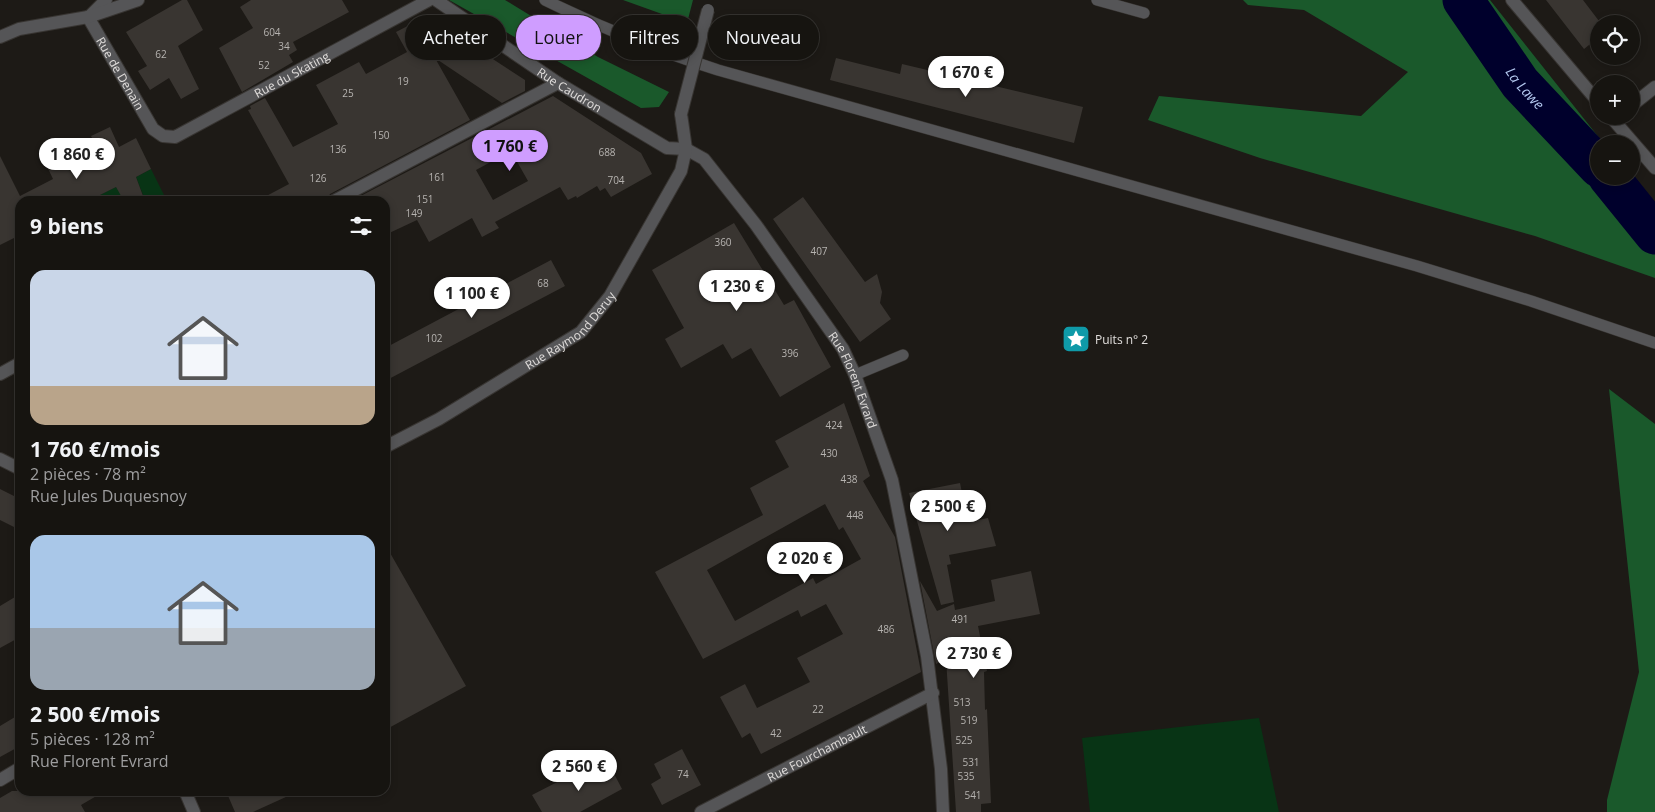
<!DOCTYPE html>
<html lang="fr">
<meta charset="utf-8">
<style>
body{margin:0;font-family:"Open Sans",sans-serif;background:#1f1d19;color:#f1f3f6;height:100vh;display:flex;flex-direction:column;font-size:19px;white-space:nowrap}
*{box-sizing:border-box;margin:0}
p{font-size:16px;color:#9e9e9f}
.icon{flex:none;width:28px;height:28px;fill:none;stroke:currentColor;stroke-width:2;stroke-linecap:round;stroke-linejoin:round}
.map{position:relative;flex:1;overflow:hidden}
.sheet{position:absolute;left:15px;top:196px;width:375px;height:600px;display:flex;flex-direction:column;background:#161410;border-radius:15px;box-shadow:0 2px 8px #0003,0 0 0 1px #353330}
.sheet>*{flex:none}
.top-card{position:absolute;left:405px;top:15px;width:475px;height:45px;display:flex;gap:10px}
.controls{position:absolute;left:1590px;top:15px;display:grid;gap:10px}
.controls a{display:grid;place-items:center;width:50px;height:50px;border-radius:50%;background:#161410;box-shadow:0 2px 8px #0003,0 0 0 1px #353330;font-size:25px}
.price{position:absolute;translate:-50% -42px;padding:0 11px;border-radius:18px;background:#fff;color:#222;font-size:16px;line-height:32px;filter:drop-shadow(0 1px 2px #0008)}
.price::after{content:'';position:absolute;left:50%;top:30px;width:15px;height:11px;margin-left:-8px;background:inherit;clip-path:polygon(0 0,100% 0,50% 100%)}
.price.selected{background:#cf9dff;color:#111}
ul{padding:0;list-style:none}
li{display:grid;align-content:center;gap:10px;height:265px;padding:0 15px}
li span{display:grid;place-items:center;height:155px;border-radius:15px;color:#555}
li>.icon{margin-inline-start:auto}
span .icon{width:90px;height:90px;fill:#fffc;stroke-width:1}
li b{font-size:21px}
h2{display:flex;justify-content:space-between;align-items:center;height:60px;padding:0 15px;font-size:21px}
.chip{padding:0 18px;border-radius:22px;background:#161410;box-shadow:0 2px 8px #0003,0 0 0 1px #353330;font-size:18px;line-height:45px}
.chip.selected{background:#cf9dff;color:#111}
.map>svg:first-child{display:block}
.green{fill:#083415}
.forest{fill:#1a592b}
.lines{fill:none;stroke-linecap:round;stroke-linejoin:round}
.river{stroke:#00002c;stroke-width:41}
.building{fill:#393531;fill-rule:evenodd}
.service-casing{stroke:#383532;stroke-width:12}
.minor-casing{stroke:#383532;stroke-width:14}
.tertiary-casing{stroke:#383532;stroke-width:14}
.service{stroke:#555557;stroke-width:11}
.minor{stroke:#555557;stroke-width:12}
.tertiary{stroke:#555557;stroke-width:12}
.minor-bridge-casing{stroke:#383532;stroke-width:14;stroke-linecap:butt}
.minor-bridge{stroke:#555557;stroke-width:12}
.labels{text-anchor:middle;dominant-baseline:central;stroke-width:4.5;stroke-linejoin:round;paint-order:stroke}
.number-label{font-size:10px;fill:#b6b3b0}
.street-label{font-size:12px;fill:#e0dddb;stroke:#1d1a16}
.poi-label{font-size:12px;fill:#e0dddb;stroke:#1d1a16;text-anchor:start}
.water-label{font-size:14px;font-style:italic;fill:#b3c8f0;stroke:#1d1a16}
</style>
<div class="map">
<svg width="1655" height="812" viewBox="0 0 1655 812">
<rect width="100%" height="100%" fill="#1d1a16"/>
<path class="green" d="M151,169L167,201H132L143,195L136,177Z
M116,187L126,201H88Z
M1259,718L1279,812H1090L1082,738Z"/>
<path class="forest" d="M449,0H505L598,57L669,92L659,107L641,108Z
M623,0H693L687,23Z
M1243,0H1490L1604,144H1599V176H1631L1655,206V278L1535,236L1260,158L1148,120L1159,96L1361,116L1408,72L1304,10L1248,5Z
M1609,389L1655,424V812H1607V800L1639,672Z"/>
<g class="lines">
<g class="river">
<path id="s1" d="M1463,0L1520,83L1599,167"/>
<path d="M1608,176L1655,234"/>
</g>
</g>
<path class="building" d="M182,0H187L203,30L178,46L199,89L181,99L169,78L150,90L138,71L147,66L126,32Z
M251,0H342L349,12L293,42L297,50L289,55L293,62L242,92L219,48L253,28L240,7Z
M1546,0H1583L1599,21V37L1584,49Z
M427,16L525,80V91L502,103L435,58L470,120L330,194L326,201H257L289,184L248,110L251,109L250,106L265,98L293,147L338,124L316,85L359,62L366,74L407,52L396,32Z
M836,58L900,74L902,64L1083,107L1074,143L830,80Z
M553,96L641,153L652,174L611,197L605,188L600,191L597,186L577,198L576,196L568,200L560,187L495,222L499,228L482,237L472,218L429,242L417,220L385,235V201H351ZM511,151L528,181L493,200L476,170Z
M110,127L119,147L136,138L151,169L136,177L143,196L132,201H124L116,187L88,201H20V235L0,245V156L20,196L53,179L43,158L59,150L70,171L101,156L91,136Z
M803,197L865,282L877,274L882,292L880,303L891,319L860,342L773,219Z
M734,223L784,305L794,300L831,367L780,397L751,348L732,359L723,344L681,368L665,339L684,328L652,270Z
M551,260L565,286L385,381V348Z
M844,403L870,476L863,481L895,537L921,672L761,754L750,733L742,738L720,697L745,684L757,708L810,682L797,658L843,634L826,604L801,617L798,610L703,659L655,572L763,515L750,488L789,467L775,441ZM825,504L839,530L843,527L861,559L816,584L813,578L735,621L707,570Z
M960,483L968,522L988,518L996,546L949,555L951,564L947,565L954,602L941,605L909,493Z
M0,489L20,499V530L0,520Z
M385,544L466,686L385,730Z
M1031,571L1040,614L978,626L987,671L984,672L985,710L987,709L991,803L981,804V812H956L946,659L936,664L920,581L937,611L954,604L955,610L995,601L991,580Z
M20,594V637L0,648V606Z
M20,714V746L0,757V726Z
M682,749L701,785L662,805L651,784L661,778L654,764Z
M608,762L622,789L580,812H542L532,795L569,776L572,782Z
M12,791H105L81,805L85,812H0V798Z
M226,791H299L253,812H235Z"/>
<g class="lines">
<defs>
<path id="service" d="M545,0C602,28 658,51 718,70L1417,266L1531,301L1655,343
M1097,0L1144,13
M855,375L903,355"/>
<g id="minor">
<path id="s2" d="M436,0L558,83L667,148L686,149L704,159L756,225L843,349L855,375L892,480L927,656L941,769L943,812"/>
<path d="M90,16L106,0"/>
<path id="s3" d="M88,17L153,129L163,136L175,137L429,0"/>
<path d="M0,37L19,29L88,17L138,0"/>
<path d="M1631,106L1655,87"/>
<path d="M334,201L558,83"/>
<path d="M0,374L20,363"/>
<path id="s4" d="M385,447L439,419L581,332L610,296L681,171L686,149L681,114"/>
<path d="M0,459L20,469"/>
<path d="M0,780L20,768"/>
<path d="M185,791L194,812"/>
<path id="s5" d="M701,812L933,693"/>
</g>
<path id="tertiary" d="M1512,0L1599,103
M1610,116L1655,168"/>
</defs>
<use href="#service" class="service-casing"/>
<use href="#minor" class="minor-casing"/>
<use href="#tertiary" class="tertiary-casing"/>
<use href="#service" class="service"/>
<use href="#minor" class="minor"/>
<use href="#tertiary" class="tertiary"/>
<defs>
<path id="minor-bridge" d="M681,114L708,10"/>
</defs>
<use href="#minor-bridge" class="minor-bridge-casing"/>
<use href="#minor-bridge" class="minor-bridge"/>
</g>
<defs>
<symbol id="sight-square" viewBox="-11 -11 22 22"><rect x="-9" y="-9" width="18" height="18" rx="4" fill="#0f9aa8" stroke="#1d1a16"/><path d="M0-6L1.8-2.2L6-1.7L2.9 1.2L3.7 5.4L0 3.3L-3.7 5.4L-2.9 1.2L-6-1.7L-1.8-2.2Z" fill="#fff"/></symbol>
</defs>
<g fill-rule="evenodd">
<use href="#sight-square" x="1060" y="323" width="32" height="32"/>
</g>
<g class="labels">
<g class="number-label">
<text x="272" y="32">604</text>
<text x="284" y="46">34</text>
<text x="161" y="54">62</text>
<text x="264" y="65">52</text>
<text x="403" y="81">19</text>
<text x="348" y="93">25</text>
<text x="381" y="135">150</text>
<text x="338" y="149">136</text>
<text x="607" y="152">688</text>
<text x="437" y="177">161</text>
<text x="318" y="178">126</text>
<text x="616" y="180">704</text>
<text x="425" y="199">151</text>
<text x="414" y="213">149</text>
<text x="723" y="242">360</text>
<text x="819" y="251">407</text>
<text x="543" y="283">68</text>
<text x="434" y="338">102</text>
<text x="790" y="353">396</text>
<text x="834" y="425">424</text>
<text x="829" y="453">430</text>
<text x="849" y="479">438</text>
<text x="855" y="515">448</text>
<text x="960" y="619">491</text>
<text x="886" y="629">486</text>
<text x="962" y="702">513</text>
<text x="818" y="709">22</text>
<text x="969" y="720">519</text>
<text x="776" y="733">42</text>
<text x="964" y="740">525</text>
<text x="971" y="762">531</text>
<text x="683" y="774">74</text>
<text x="966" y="776">535</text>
<text x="973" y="795">541</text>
</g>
<g class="street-label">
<text stroke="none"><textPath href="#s3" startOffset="65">Rue de Denain</textPath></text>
<text stroke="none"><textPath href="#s3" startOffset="286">Rue du Skating</textPath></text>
<text stroke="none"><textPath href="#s2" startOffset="161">Rue Caudron</textPath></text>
<text stroke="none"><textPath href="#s4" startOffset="220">Rue Raymond Deruy</textPath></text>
<text stroke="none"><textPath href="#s2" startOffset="582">Rue Florent Evrard</textPath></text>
<text stroke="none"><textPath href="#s5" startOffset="130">Rue Fourchambault</textPath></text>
</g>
<g class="poi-label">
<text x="1095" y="339">Puits n° 2</text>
</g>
<g class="water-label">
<text stroke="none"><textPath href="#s1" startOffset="108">La Lawe</textPath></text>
</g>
</g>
</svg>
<div class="controls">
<a><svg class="icon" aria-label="locate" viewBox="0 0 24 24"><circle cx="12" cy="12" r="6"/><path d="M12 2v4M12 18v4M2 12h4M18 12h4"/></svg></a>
<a>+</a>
<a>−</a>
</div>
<b class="price" style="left:966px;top:98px">1 670 €</b>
<b class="price selected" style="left:510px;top:172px">1 760 €</b>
<b class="price" style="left:77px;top:180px">1 860 €</b>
<b class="price" style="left:737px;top:312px">1 230 €</b>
<b class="price" style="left:472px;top:319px">1 100 €</b>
<b class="price" style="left:948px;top:532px">2 500 €</b>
<b class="price" style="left:805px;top:584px">2 020 €</b>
<b class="price" style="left:974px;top:679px">2 730 €</b>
<b class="price" style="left:579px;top:792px">2 560 €</b>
<div class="top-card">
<a class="chip">Acheter</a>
<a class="chip selected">Louer</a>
<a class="chip">Filtres</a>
<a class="chip">Nouveau</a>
</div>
<section class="sheet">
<h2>9 biens<svg class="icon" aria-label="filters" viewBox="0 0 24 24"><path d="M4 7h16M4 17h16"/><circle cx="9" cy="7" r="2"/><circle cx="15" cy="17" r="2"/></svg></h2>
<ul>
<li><span style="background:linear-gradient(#c9d6e8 75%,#b9a48a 0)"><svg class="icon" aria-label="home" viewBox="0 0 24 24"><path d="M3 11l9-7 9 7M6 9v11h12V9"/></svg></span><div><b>1 760 €/mois</b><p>2 pièces · 78 m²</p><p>Rue Jules Duquesnoy</p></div></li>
<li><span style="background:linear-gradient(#a9c7e8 60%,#9aa5b1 0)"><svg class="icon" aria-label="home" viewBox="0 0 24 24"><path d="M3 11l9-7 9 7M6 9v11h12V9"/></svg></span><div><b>2 500 €/mois</b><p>5 pièces · 128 m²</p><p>Rue Florent Evrard</p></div></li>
</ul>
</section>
</div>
